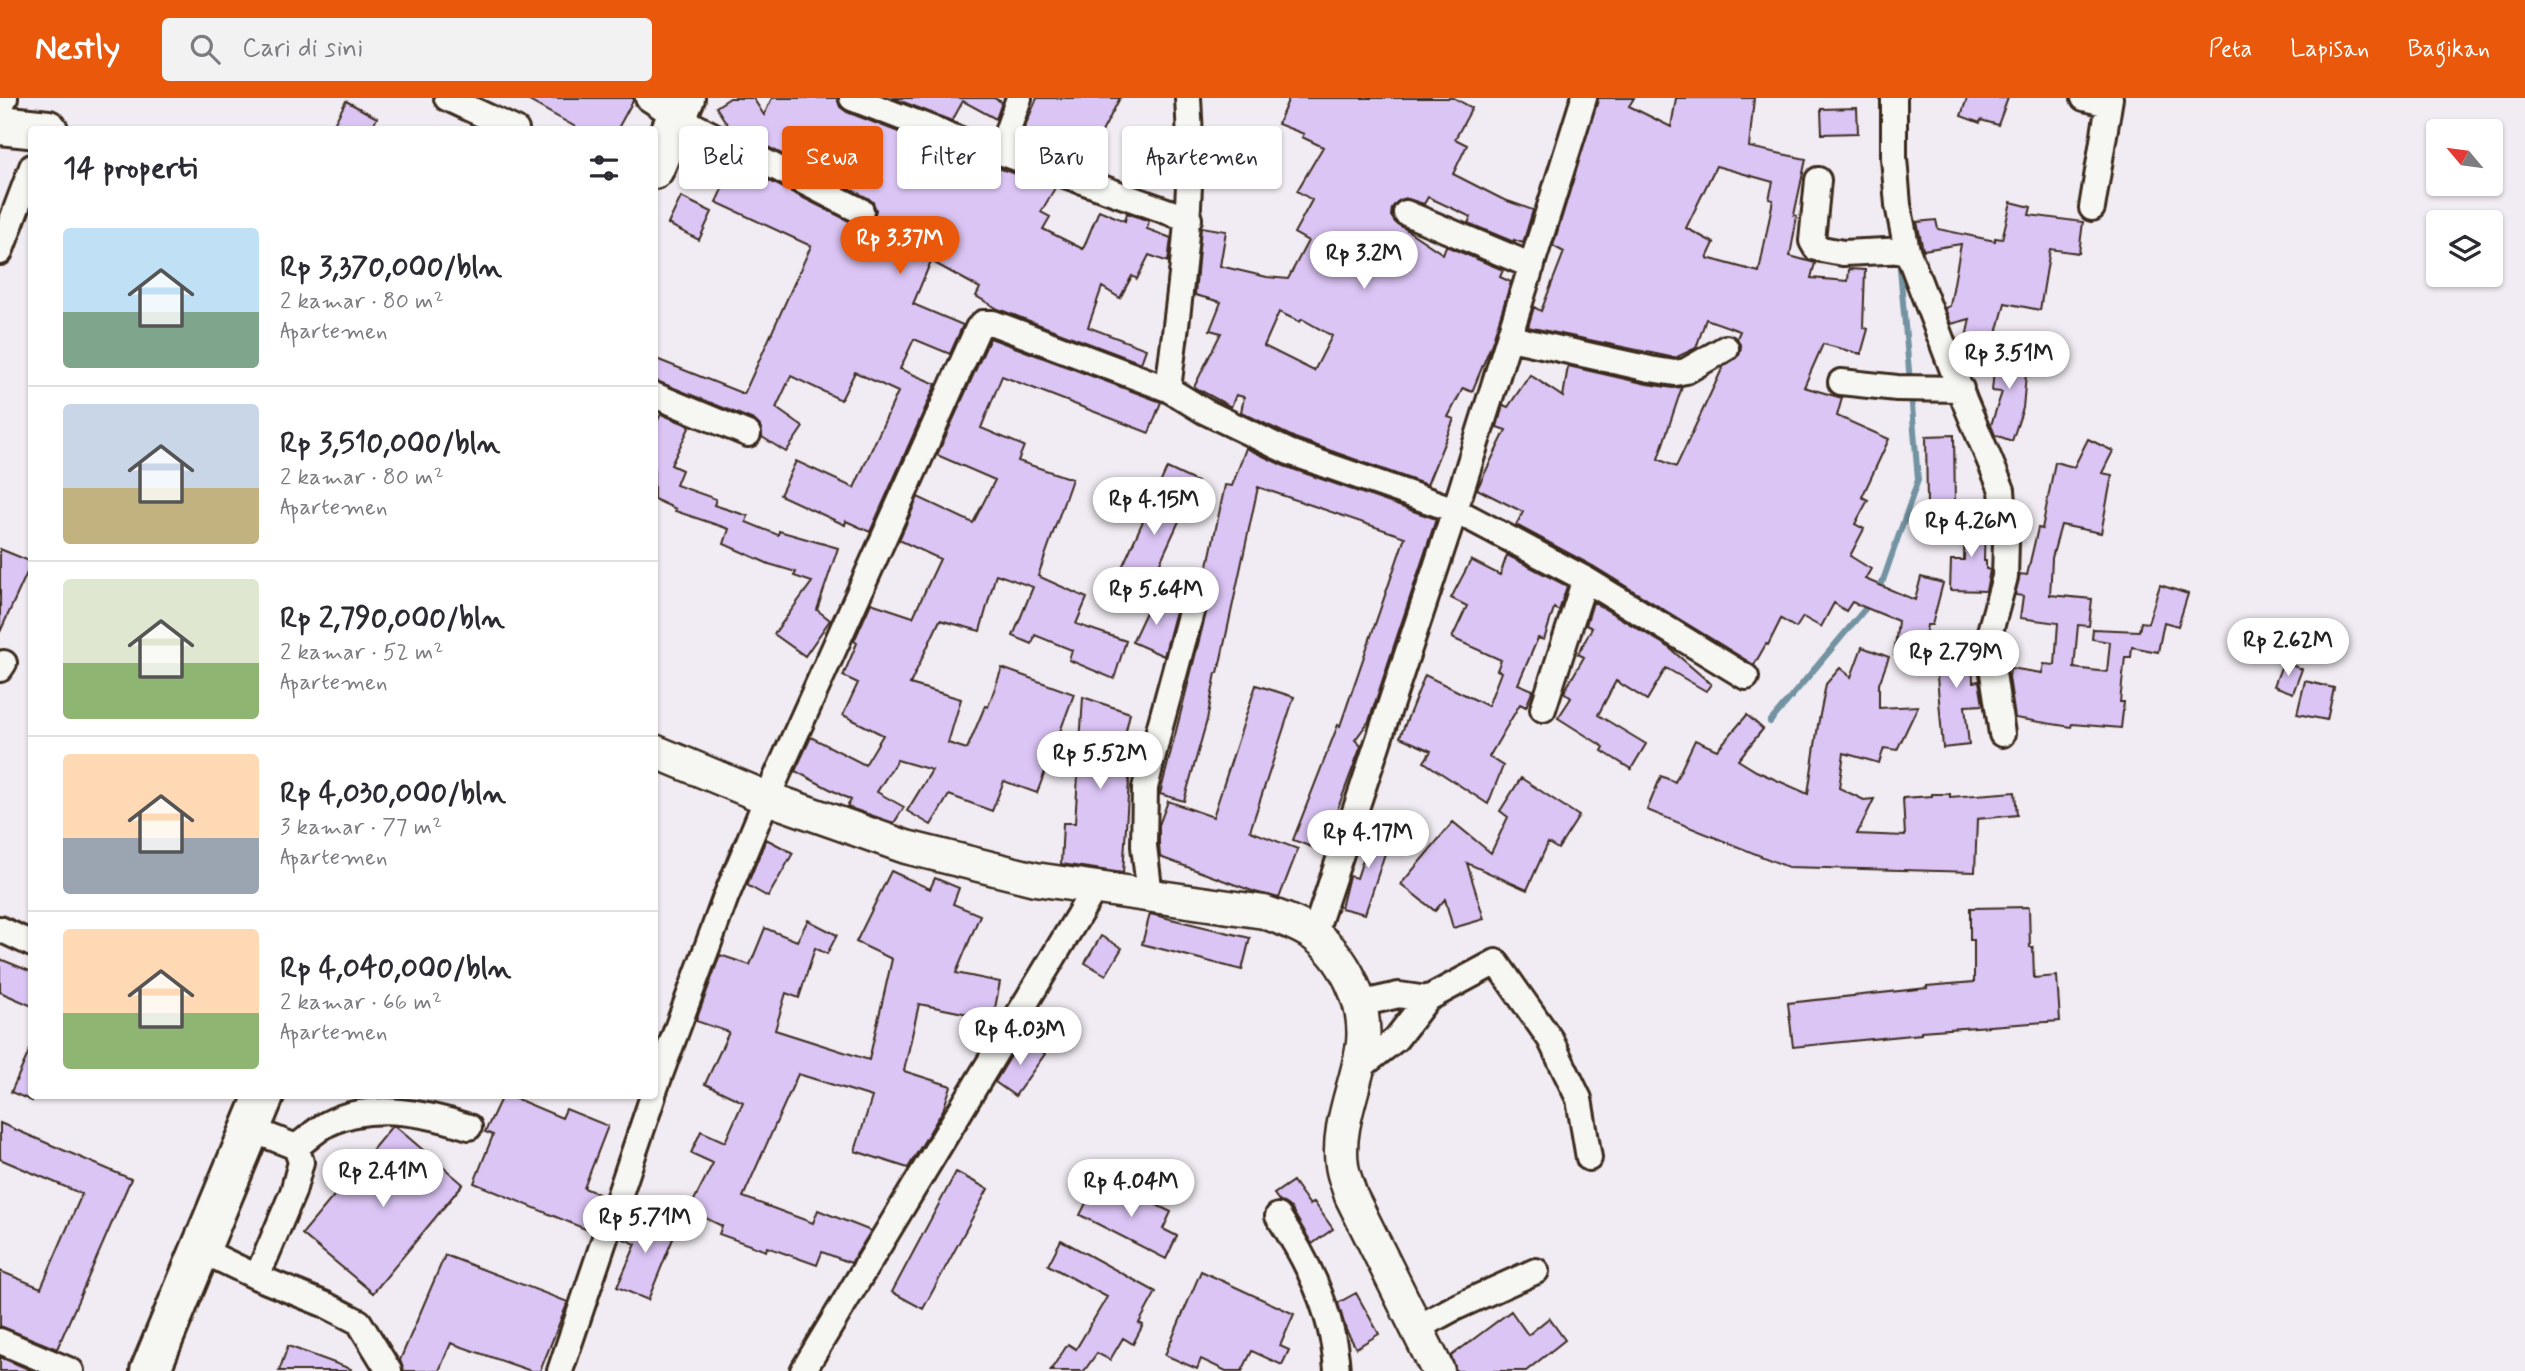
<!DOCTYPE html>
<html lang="id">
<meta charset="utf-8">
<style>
body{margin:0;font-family:Mynerve,sans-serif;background:#f2f2f3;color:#2b2b33;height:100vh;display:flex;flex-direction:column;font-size:26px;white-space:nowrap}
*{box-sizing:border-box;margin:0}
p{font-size:23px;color:#7c7c81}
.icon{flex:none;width:38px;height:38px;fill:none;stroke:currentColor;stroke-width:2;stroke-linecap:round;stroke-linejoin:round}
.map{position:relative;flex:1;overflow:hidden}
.drawer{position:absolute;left:28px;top:28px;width:630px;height:973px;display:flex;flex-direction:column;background:#fff;border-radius:7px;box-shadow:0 2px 5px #0004}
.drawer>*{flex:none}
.banner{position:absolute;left:679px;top:28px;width:665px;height:63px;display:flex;gap:14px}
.needle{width:46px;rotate:299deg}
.tools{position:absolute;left:2426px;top:21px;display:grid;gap:14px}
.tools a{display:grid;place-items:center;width:77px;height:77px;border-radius:7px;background:#fff;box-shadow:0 2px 5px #0004;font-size:35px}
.price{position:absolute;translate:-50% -60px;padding:0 16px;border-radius:24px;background:#fff;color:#222;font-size:23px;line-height:46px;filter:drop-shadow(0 2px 4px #0008)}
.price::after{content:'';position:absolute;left:50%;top:42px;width:21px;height:16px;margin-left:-10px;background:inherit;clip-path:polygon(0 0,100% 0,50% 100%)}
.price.selected{background:#ea580c;color:#fff}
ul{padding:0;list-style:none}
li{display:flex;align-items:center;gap:21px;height:175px;padding:0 35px}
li+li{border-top:2px solid #e1e1e2}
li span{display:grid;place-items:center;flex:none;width:196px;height:140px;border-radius:7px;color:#555}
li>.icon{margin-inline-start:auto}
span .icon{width:84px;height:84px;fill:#fffc;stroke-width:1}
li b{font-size:30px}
h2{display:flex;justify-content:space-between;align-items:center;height:84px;padding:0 35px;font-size:30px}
.pill{padding:0 24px;border-radius:7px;background:#fff;box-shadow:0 2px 5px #0004;font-size:24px;line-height:63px}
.pill.selected{background:#ea580c;color:#fff}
header{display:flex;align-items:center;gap:42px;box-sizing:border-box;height:98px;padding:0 35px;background:#ea580c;color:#fff}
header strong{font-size:33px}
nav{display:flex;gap:38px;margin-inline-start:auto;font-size:24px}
.search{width:490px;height:63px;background:#f2f2f3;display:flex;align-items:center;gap:18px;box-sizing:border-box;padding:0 24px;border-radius:7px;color:#7c7c81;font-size:26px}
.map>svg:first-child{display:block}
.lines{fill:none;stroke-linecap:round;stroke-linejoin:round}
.stream{stroke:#7393a2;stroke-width:6}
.building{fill:#dbc5f5;stroke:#3b2a1e;stroke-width:2;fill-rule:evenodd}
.minor-casing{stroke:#3b2a1e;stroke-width:30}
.tertiary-casing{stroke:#3b2a1e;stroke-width:37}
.primary-casing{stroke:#3b2a1e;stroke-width:44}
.minor{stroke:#f6f6f2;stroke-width:24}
.tertiary{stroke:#f6f6f2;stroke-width:32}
.primary{stroke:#f6f6f2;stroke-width:38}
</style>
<header>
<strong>Nestly</strong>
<div class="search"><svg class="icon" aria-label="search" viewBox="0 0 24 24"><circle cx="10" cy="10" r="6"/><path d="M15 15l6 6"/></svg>Cari di sini</div>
<nav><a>Peta</a><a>Lapisan</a><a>Bagikan</a></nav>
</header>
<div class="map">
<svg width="2525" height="1273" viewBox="0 0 2525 1273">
<rect width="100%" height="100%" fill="#f1ecf3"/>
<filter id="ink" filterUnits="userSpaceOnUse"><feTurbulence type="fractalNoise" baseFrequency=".0143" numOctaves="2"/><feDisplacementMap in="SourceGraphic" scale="14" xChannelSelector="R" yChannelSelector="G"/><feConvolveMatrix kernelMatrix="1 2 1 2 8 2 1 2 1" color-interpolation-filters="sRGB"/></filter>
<g filter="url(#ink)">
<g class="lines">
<path class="stream" d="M1899,159L1910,284
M1879,494L1918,382L1911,295
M1770,624L1870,505"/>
</g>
<path class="building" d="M524,0H633L634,1L617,32H581Z
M730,0H753L764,17L772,0H837L840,9L847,14L966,60L1053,88L1055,90L1041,114L1050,119L1043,131L1083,151L1099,112L1125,123L1127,115L1149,123L1147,131L1171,140L1168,164L1149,157L1137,181L1132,178L1120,200L1102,189L1088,229L1146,251L1141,265L998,211L976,198L980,190L931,163L913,206L963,227L950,256L914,241L900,271L936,286L870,434L846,423L845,427L780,397L796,363L854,390L898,294L855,274L841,302L791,278L776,310L803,329L786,354L762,339L760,328L754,322L654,282V260L744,296L811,148L716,104L734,65L855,126L862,128L870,125L874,119L876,112L873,104L868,100L729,29L716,9Z
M893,0H994L1002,4L996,21L963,3L952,23Z
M1037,0H1120L1084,68L1022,35Z
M1289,0H1454L1472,10L1455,41L1467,47L1453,76L1502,101L1533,112L1523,145L1514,142V144L1468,125L1471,119L1428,99L1424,106L1405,100L1397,104L1392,110L1391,118L1395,124L1443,156L1446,148L1503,172L1500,179L1511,184L1492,245L1472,294L1463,290L1448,319L1454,321L1427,387L1295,340L1241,314L1244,299L1236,297L1231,309L1194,289L1221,235L1210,232L1221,204L1195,197L1201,129L1226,133L1220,168L1267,179L1288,181L1308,143L1294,135L1312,102L1297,93L1323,49L1302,39L1304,36L1278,26ZM1279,214L1300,224L1302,221L1332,238L1314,273L1264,248Z
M1598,0H1634L1629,8L1671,29L1676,0H1754L1749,49L1806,61L1794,117L1797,118L1790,158L1815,165L1811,180L1848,183L1849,171L1865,172L1863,229L1868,231L1861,256L1823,246L1804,289L1842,300L1837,318L1889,341L1862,399L1868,402L1855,426L1864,431L1850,458L1871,471L1865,481L1915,502L1921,479L1943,485L1932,527H1927L1922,560L1894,557L1898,523L1852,504L1846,513L1834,505L1821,529L1803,519L1796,530L1781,521L1768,547L1766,546L1754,567L1593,468L1516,427L1523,414L1477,391L1506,332L1497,329L1503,307L1508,309L1530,277L1563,299L1568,268L1647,286L1673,290L1682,289L1658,361L1676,369L1723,269L1739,257L1741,249L1737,240L1740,233L1706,221L1696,250L1675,260L1528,229L1534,209L1541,213L1564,154L1553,148ZM1716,68L1773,84L1769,101L1773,102L1759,174L1707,160L1714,145L1686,130Z
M1967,0H2008L1998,27L1981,22L1980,25L1961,18Z
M346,3L377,20L371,32H331Z
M1857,10L1858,35L1822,36L1821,11Z
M681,99L712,114L699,142L668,126Z
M2011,104L2031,109L2029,117L2083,124L2079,155L2050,151L2040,212L2005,205L1993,251L1965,244L1970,221L1951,226L1945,210L1950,208L1961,146L1923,152L1917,124L1936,122L1938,131L1995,143V140L2002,141Z
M990,240L1161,304L1149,335L1002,278L981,330L1024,348L1018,363L1072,381L1038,478L1087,500L1076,526L1126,543L1114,581L1069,562L1072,552L1035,537L1032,546L1013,538L1033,489L996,476L980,533L940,522L910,586L961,601L948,645L967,651L985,608L988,609L1002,570L1074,596L1037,695L1004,683L992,713L949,697L931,727L907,713L932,672L897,662L877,694L904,709L894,725L847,709L851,702L795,673L811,639L865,667L883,637L843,617L858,585L843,578L857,545L854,543L871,505L913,519L940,461L899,442L918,399L973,425L995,382L937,357Z
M1996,251L2028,254L2023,310L2012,343L1995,337L1991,327L2002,294L1992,293Z
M661,316L690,328L671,367L682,372L676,387L716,401L714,407L748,418L746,424L778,437L779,433L838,450L817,512L830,522L805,558L774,536L812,484L794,478L796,474L769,466L724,446L729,431L675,413L676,411L654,401V330Z
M1954,337L1955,406H1927L1926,338Z
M2088,341L2113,353L2102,375L2112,377L2101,435L2061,427L2052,460L2051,480L2050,497L2092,501L2089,528L2078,527L2074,570L2107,574L2110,544L2092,541L2093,531L2139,533L2141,524L2148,525L2160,487L2188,496L2178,528L2164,524L2158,554L2132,549L2131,559H2125L2120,604H2124L2121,630L2072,626L2071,629L2015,620L2009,579L2010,570L2042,575L2044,566L2055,567L2058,525L2020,520L2023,498L2015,497L2020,476L2027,477L2038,430L2042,431L2055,364L2074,369Z
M1246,350L1284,368L1436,421L1369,623L1355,642L1361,648L1322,753L1293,742L1338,627L1340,628L1405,439L1258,389L1218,575H1216L1207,622L1184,703L1160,696L1208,507V499L1203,491L1225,387L1232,388Z
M1167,370L1197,384L1140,508L1110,496Z
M1965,418H1985L1984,463H1986V471L1990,472L1986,493L1950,492L1951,462H1964Z
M0,451L32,464L0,534Z
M1507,457L1567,488L1559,513L1554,510L1544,542L1538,540L1518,586L1533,592L1526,609L1520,606L1489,659L1503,668L1488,706L1424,664L1431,653L1400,639L1425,577L1488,608L1501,574L1497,572L1501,562L1452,540L1467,508L1451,500L1471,462L1500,477Z
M1153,499L1177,509L1164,558L1132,544Z
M1593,504L1667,548L1711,586L1706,593L1666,570L1647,602L1616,583L1598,617L1646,646L1631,671L1602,653L1604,649L1558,620L1571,600L1564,594L1584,559L1578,556L1592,530L1586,527Z
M1934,543H1972L1973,584L1979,583L1983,607L1965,608L1969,647L1943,650Z
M1862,549L1889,559L1879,586V610L1918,608L1897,652L1884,650L1879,665L1844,655L1839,690L1864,702L1874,701L1857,736L1905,738L1903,700L1932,698V696H1950V699L2015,694L2017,717L1977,721L1975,774L1788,769L1647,712L1661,678L1675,684L1695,642L1717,652L1747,617L1763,631L1738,662L1756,673L1808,696L1818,627L1826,586L1840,570L1851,579Z
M2283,564L2302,571L2293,595L2274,588Z
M2305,583L2334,590L2327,622L2297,616Z
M1256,587L1294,599L1250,733L1298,751L1279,800L1255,794L1160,759L1159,747V727L1168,703L1213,719Z
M1083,599L1130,615L1124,641L1134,642L1130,667L1123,775L1061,766L1063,725H1075Z
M1521,680L1579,718L1558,751L1548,745L1527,792L1467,765L1484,821L1453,830L1445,801L1435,813L1401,786L1453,724L1491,755L1508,719L1500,713Z
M1376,722L1394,728L1365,816L1341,810L1349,778L1357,780Z
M766,741L793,755L768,799L747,787Z
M891,773L930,791L935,780L959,790L953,806L980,817L956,875L1000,884L993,921L919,906L904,973L951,988L943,1012L908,1070L855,1053L872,999L798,976L743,1099L813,1125L818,1112L871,1133L851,1165L822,1154L817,1167L767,1149L766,1153L719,1136L722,1128L689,1112L713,1065L691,1055L701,1033L725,1044L743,1004L705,986L729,934L696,923L720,857L750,867L765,830L797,843L808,822L837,837L827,856L815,850L799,900L786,895L775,932L869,962L892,861L856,844Z
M2029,809L2030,849H2033L2034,880L2057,878L2060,923L1921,933V936L1793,949L1788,905L1927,890V888L1974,884V842H1970V810Z
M1150,816L1250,840L1242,872L1142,846Z
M1101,838L1122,850L1106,877L1085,865Z
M0,861L32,874V908L0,894Z
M1022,940L1045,956L1015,998L995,984Z
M32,947V1003L11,994Z
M502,998H510L562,1020L566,1011L608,1028L584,1090L604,1098L590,1133L474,1085L493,1037L485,1034Z
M0,1025L131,1081L57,1251L0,1228V1173L41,1190L82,1096L0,1061Z
M392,1028H395L463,1086L373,1195L302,1136Z
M956,1074L988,1091L923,1211L892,1194Z
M1108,1083L1171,1114L1163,1131L1177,1138L1166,1161L1080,1117L1091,1095L1100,1099Z
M1293,1083L1310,1107L1314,1104L1333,1131L1312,1146L1291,1110L1280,1104L1274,1096Z
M629,1116L676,1133L648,1202L617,1189L636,1146L621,1140Z
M1061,1142L1156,1194L1139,1225L1143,1227L1133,1246L1123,1240L1110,1262L1097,1255L1084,1273H1050L1068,1246L1076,1251L1107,1199L1048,1167Z
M445,1157L568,1204L540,1273H531L451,1245L439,1273H404L400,1262Z
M1201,1173L1294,1216L1280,1248L1289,1252L1282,1267L1252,1253L1242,1273H1226L1201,1261L1197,1271L1165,1257Z
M1356,1195L1379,1236L1356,1250L1346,1232L1338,1205Z
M1511,1213L1528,1237L1549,1220L1565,1242L1526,1273H1456L1451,1258Z
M288,1248L351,1271L350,1273H279Z
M0,1259L33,1273H0Z"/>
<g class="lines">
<defs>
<path id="minor" d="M447,0L516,32
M648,0L677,19L861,113
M852,0L971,46L1000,54L1189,121
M1894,0V60L1898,107L1907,152L1965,304L2002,392L2006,443L2005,479L1988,541L2002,636
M2084,0L2109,6
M0,9L5,0
M1000,54L1019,0
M1818,82L1812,143L1816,150L1843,155L1907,152
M2092,110L2110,0
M1406,115L1532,168
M0,154L32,69
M1510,240L1650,271L1675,275L1686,273L1726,250
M1841,284L1897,290L1961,291
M1168,291L1204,313L1289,354L1455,412L1585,481L1746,579
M654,297L748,336
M0,571L4,565
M1543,611L1585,481
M1150,798L1144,748L1145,690L1159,632L1194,503
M0,831L32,846
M1314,837L1455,412L1584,0
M1359,906L1399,897L1427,901
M1359,970L1396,941L1427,901L1496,864L1550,941L1579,1001L1589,1060
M654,993L725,801L767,700L978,230L983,225H993L1168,291C1180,194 1195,98 1188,0
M250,1031L296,1049L301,1064L293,1094L257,1179
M296,1049C306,1042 316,1032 327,1026C370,1003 426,1015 469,1029
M1278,1118C1308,1163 1334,1218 1337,1273
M201,1152L257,1179L326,1207L359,1224L389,1273
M1417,1230L1454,1210L1536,1173
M0,1243L71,1273
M560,1273L653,998
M803,1273L1095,790"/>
<path id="tertiary" d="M654,653L767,700L906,749L1035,781L1264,814C1281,820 1298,826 1313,836C1345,859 1367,905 1363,945C1358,985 1336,1027 1342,1067C1343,1077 1348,1088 1351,1098L1438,1273"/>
<path id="primary" d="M0,27L48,32
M654,71L685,0
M150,1273L264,998"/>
</defs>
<use href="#minor" class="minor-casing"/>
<use href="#tertiary" class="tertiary-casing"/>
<use href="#primary" class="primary-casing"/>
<use href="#minor" class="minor"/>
<use href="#tertiary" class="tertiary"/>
<use href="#primary" class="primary"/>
</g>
</g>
</svg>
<div class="tools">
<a><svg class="needle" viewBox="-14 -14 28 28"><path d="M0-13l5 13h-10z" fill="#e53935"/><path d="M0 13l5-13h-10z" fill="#7c7c81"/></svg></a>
<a><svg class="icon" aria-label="layers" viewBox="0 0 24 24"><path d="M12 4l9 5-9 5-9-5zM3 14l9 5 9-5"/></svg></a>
</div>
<b class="price selected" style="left:900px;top:178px">Rp 3.37M</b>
<b class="price" style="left:1364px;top:193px">Rp 3.2M</b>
<b class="price" style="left:2009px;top:293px">Rp 3.51M</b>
<b class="price" style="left:1154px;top:439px">Rp 4.15M</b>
<b class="price" style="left:1971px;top:461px">Rp 4.26M</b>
<b class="price" style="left:1156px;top:529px">Rp 5.64M</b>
<b class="price" style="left:2288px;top:580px">Rp 2.62M</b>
<b class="price" style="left:1956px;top:592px">Rp 2.79M</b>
<b class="price" style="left:1100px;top:693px">Rp 5.52M</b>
<b class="price" style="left:1368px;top:772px">Rp 4.17M</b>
<b class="price" style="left:1020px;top:969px">Rp 4.03M</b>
<b class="price" style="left:383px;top:1111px">Rp 2.41M</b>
<b class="price" style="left:1131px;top:1121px">Rp 4.04M</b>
<b class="price" style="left:645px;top:1157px">Rp 5.71M</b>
<div class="banner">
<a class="pill">Beli</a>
<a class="pill selected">Sewa</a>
<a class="pill">Filter</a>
<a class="pill">Baru</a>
<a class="pill">Apartemen</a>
</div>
<section class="drawer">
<h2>14 properti<svg class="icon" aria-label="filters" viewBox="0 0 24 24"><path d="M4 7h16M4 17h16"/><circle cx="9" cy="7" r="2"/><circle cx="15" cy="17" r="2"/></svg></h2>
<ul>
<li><span style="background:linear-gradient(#bfe0f5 60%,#7fa58c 0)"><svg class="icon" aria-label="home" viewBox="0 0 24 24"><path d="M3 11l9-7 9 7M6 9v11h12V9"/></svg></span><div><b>Rp 3,370,000/bln</b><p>2 kamar · 80 m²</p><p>Apartemen</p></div></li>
<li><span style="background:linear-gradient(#c9d6e8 60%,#c2b280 0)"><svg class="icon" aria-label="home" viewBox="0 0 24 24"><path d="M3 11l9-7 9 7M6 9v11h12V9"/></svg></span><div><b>Rp 3,510,000/bln</b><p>2 kamar · 80 m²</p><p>Apartemen</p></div></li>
<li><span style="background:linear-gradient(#dfe7d0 60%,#8fb573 0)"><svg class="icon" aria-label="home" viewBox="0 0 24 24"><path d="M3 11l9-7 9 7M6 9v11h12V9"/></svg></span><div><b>Rp 2,790,000/bln</b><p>2 kamar · 52 m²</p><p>Apartemen</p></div></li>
<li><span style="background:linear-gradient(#ffd9b3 60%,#9aa5b1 0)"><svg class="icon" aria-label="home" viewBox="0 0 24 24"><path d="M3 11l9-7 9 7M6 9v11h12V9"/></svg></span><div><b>Rp 4,030,000/bln</b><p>3 kamar · 77 m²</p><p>Apartemen</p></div></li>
<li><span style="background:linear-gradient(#ffd9b3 60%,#8fb573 0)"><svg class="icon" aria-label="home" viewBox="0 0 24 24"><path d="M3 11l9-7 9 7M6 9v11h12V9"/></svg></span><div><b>Rp 4,040,000/bln</b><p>2 kamar · 66 m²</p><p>Apartemen</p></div></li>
</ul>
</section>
</div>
